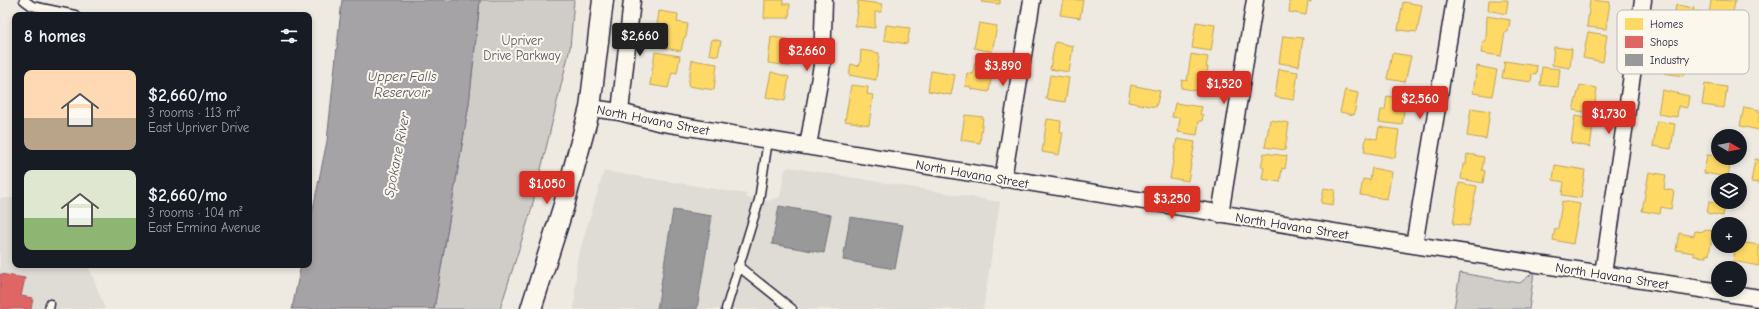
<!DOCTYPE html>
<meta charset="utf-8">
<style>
body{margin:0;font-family:"Comic Neue",sans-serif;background:#242831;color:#f1f3f6;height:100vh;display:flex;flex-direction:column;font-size:15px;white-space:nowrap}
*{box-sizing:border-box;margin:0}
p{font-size:13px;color:#9ea1a6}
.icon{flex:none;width:22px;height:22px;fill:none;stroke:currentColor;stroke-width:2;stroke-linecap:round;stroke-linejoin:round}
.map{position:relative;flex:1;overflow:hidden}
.sheet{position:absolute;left:12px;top:12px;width:300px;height:256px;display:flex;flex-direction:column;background:#171b24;border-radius:8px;box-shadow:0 2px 6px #0003}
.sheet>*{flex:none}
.needle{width:26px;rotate:99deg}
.fabs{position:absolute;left:1711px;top:129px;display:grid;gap:8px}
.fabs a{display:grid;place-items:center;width:36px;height:36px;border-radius:50%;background:#171b24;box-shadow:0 2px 6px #0003;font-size:20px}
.price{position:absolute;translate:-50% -34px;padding:0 9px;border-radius:4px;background:#d93025;color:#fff;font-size:13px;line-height:26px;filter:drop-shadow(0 1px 2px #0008)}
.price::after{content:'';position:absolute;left:50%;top:24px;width:12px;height:9px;margin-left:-6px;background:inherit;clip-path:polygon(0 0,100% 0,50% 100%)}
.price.on{background:#222;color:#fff}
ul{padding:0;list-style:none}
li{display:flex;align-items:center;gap:12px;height:100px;padding:0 12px}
li span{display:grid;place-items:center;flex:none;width:112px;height:80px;border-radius:8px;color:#555}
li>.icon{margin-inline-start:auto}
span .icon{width:48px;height:48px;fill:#fffc;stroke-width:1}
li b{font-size:17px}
h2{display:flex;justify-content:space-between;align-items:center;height:48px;padding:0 12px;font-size:17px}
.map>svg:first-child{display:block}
.built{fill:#dfdbd5}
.green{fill:#d0cdc9;stroke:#797882}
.water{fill:#a6a3a7;stroke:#716f7c}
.homes{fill:#ffd966;stroke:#bda259}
.shops{fill:#e06666;stroke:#a75259}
.industry{fill:#999;stroke:#75757d}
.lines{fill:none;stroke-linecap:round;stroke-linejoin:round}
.service-casing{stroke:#22223b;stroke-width:11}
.minor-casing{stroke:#22223b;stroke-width:19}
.tertiary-casing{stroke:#22223b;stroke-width:23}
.service{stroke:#fbf7ec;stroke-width:8}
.minor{stroke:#fbf7ec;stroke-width:16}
.tertiary{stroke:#fbf7ec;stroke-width:20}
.labels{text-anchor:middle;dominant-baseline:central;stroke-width:4;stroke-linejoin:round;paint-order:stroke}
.park-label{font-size:13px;fill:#565566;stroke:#fbf7ec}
.street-label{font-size:13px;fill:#22223b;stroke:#fbf7ec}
.water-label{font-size:14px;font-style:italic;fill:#575666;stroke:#fbf7ec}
.key{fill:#fbf7ec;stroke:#bab7b7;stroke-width:1}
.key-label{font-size:11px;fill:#22223b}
</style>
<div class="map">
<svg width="1759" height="309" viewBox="0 0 1759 309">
<rect width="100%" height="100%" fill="#eeeae2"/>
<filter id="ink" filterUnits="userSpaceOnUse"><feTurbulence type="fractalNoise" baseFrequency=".025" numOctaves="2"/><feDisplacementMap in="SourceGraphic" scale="8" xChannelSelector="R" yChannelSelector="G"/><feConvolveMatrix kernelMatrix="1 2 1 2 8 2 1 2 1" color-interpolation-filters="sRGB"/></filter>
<g filter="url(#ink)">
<path class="built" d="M789,167L1000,202L983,309H574L577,260L604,171L746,194V198L767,201L780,197L785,170Z
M0,198H15V265H88L105,309H0Z"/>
<path class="green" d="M480,0H574L570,48L531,211L500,309H434L469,104Z
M1534,272L1529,309H1454L1460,273L1520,283Z"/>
<path class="water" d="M342,0H480L469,104L434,309H292L301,265H309V228L327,141Z"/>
<path class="homes" d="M765,0H783V4H790L789,18H764Z
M982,0H1000V4L981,2Z
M1063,0H1083L1080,18L1060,15Z
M1288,0H1311V2L1308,1L1306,15L1289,12L1290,2H1288Z
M1489,0H1508L1506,14L1488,10Z
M1590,0L1610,2L1606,29L1587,27Z
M1711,0L1735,1L1732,19L1709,15Z
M858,1L882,4L881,12H875V28L855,26L858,13H857Z
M1403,2L1422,5L1417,32L1398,30Z
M1676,5L1694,8L1693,11L1703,12L1701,24L1691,22L1689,32L1672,30Z
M659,11L678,14L677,22L688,24L686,37H684L681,51L660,47L664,34L656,33Z
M1487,16L1510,20L1508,32H1505L1501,56L1481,53L1483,41H1486Z
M1196,22L1215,25L1211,51L1192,48Z
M979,23L997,26L992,52L974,48Z
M886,25L910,28L907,44L884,40Z
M1588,32L1607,35L1603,62L1583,58Z
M1283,36L1303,38L1299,66L1279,63Z
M771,37L788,39L786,52L791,53L790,66L768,63Z
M712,39L721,41L718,56L709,54Z
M1055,42L1073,46L1069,72L1050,69Z
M1554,47L1572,49L1570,68L1552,65Z
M1670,48L1688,51L1683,76L1664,73Z
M861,50L879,53L876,80L849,75L851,64L858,66L860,64Z
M655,52L680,56L677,73L672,72L668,88L650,85Z
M1392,53L1411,56L1405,82L1387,79Z
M1191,54L1208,57L1206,67H1208L1203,92L1181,88L1182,80L1187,81Z
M692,60L717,64L714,90L688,86Z
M1505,61L1537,66L1536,75L1532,74L1531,82L1502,78Z
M975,62L993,65L989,92L971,89V87L965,86L967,73L973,74Z
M1477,66L1497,70L1492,96L1473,93Z
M1542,67L1560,69L1558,87L1540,85Z
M1279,69L1298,72L1294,100L1275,97Z
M931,71L955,75L951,95L928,91Z
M771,72L789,77L785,101L766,97Z
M1050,75L1069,78L1065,102L1046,99Z
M1705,84L1727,87L1724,108L1702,105Z
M851,85L868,87L867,94L873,95L869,125L845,121Z
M1131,85L1160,91L1156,107L1128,102Z
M1580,85L1597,88L1595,102H1598L1596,114L1573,110Z
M1345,90L1358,93L1354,115L1340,112Z
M1662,90L1689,96L1687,108L1678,106L1677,117L1658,114Z
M1387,96L1403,99L1402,110H1404L1402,125L1379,122L1381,110H1385Z
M1175,103L1202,107L1200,114L1203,115L1202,121H1199L1197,135L1178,132L1180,118L1172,117Z
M1744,107L1759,110V130L1740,126Z
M1471,108L1490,111L1486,139L1467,136Z
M965,115L983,117L980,143L961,140Z
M1575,116L1594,120L1590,147L1571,143Z
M1047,119L1061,121L1060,132H1063L1059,155L1042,152Z
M1270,120L1289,123L1285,150L1265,147Z
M1657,121L1675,124L1671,149L1653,146Z
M1379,127L1399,130L1395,158L1364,152L1366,137L1377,139Z
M1177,139L1195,142L1188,181L1170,178Z
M1264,153L1287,156L1285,169L1282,168L1280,182L1262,179L1264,167H1261Z
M1467,154L1484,157L1482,170L1485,171L1483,183L1461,179L1463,164H1466Z
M1707,155L1718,156V158L1731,159L1728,177L1704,173Z
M1755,159L1759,160V183L1751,182Z
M1555,165L1585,170L1581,198L1562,195L1564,182L1553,180Z
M1372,168L1392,172L1387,199L1360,195L1363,179L1370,180Z
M1649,172L1666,175L1664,189L1674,191L1671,209L1661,207L1660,214L1642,211Z
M1459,183L1477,186L1469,226L1453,224Z
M1324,188L1335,190L1333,205L1321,203Z
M1562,201L1580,204L1573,244L1553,240L1555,229H1558Z
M1709,201L1725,203L1723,216L1707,213Z
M1705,230L1713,231L1709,255L1706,254V257L1694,256V253L1676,250L1679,233L1694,236L1695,231L1704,232Z
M1740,242L1759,245V266L1733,261L1736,246H1740Z"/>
<path class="shops" d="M0,274L25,278L21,296L33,298L31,309H0Z"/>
<path class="industry" d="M779,206L831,215L824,253L772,244Z
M673,210L712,216L697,309H657Z
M850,217L903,225L895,269L843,260Z"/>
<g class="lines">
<defs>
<path id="service" d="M24,0L32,6L75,15
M738,266L792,309
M49,309L50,304
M726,309L759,200L768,140"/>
<path id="minor" d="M590,108L620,112L658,122L1414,245L1759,298
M620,112L632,0
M808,146L822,65L824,0
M1003,179L1032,0
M1220,214L1255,0
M1414,245L1455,0
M1603,274L1643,0"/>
<path id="tertiary" d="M531,309L564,205L590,108L603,0"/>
</defs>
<use href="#service" class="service-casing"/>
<use href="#minor" class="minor-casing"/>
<use href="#tertiary" class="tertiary-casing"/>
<use href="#service" class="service"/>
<use href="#minor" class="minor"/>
<use href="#tertiary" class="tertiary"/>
</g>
</g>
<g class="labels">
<g class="park-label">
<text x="522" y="40">Upriver<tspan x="522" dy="15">Drive Parkway</tspan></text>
</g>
<g class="street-label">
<text transform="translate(653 120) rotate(11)">North Havana Street</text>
<text transform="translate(972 174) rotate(10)">North Havana Street</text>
<text transform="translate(1292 226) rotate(9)">North Havana Street</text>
<text transform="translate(1612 276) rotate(9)">North Havana Street</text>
</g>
<g class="water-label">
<text x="402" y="76">Upper Falls<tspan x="402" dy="16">Reservoir</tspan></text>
<text transform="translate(397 155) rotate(-79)">Spokane River</text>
</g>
</g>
<rect x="1617" y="10" width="132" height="64" rx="6" class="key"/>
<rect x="1625" y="18" width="18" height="12" fill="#ffd966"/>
<rect x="1625" y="36" width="18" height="12" fill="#e06666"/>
<rect x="1625" y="54" width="18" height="12" fill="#999"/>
<g class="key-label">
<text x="1650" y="28">Homes</text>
<text x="1650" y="46">Shops</text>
<text x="1650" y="64">Industry</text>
</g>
</svg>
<div class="fabs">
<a><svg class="needle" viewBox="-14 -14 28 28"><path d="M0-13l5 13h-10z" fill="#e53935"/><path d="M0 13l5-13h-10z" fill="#9ea1a6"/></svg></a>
<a><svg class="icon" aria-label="layers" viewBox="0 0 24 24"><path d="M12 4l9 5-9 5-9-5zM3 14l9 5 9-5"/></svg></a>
<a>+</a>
<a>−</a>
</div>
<b class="price on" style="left:640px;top:57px">$2,660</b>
<b class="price" style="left:807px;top:72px">$2,660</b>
<b class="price" style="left:1003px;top:87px">$3,890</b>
<b class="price" style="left:1224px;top:105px">$1,520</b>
<b class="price" style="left:1420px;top:120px">$2,560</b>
<b class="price" style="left:1609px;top:135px">$1,730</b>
<b class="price" style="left:547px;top:205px">$1,050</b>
<b class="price" style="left:1172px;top:220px">$3,250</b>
<section class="sheet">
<h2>8 homes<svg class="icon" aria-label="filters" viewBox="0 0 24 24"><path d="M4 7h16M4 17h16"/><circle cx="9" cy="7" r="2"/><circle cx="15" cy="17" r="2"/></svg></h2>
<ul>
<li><span style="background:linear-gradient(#ffd9b3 60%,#b9a48a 0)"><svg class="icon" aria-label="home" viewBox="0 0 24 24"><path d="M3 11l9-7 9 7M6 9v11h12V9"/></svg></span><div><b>$2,660/mo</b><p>3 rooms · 113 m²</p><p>East Upriver Drive</p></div></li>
<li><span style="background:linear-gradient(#dfe7d0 60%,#8fb573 0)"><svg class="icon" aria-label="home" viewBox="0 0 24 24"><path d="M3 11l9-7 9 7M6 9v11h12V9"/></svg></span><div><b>$2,660/mo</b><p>3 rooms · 104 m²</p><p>East Ermina Avenue</p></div></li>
</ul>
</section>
</div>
